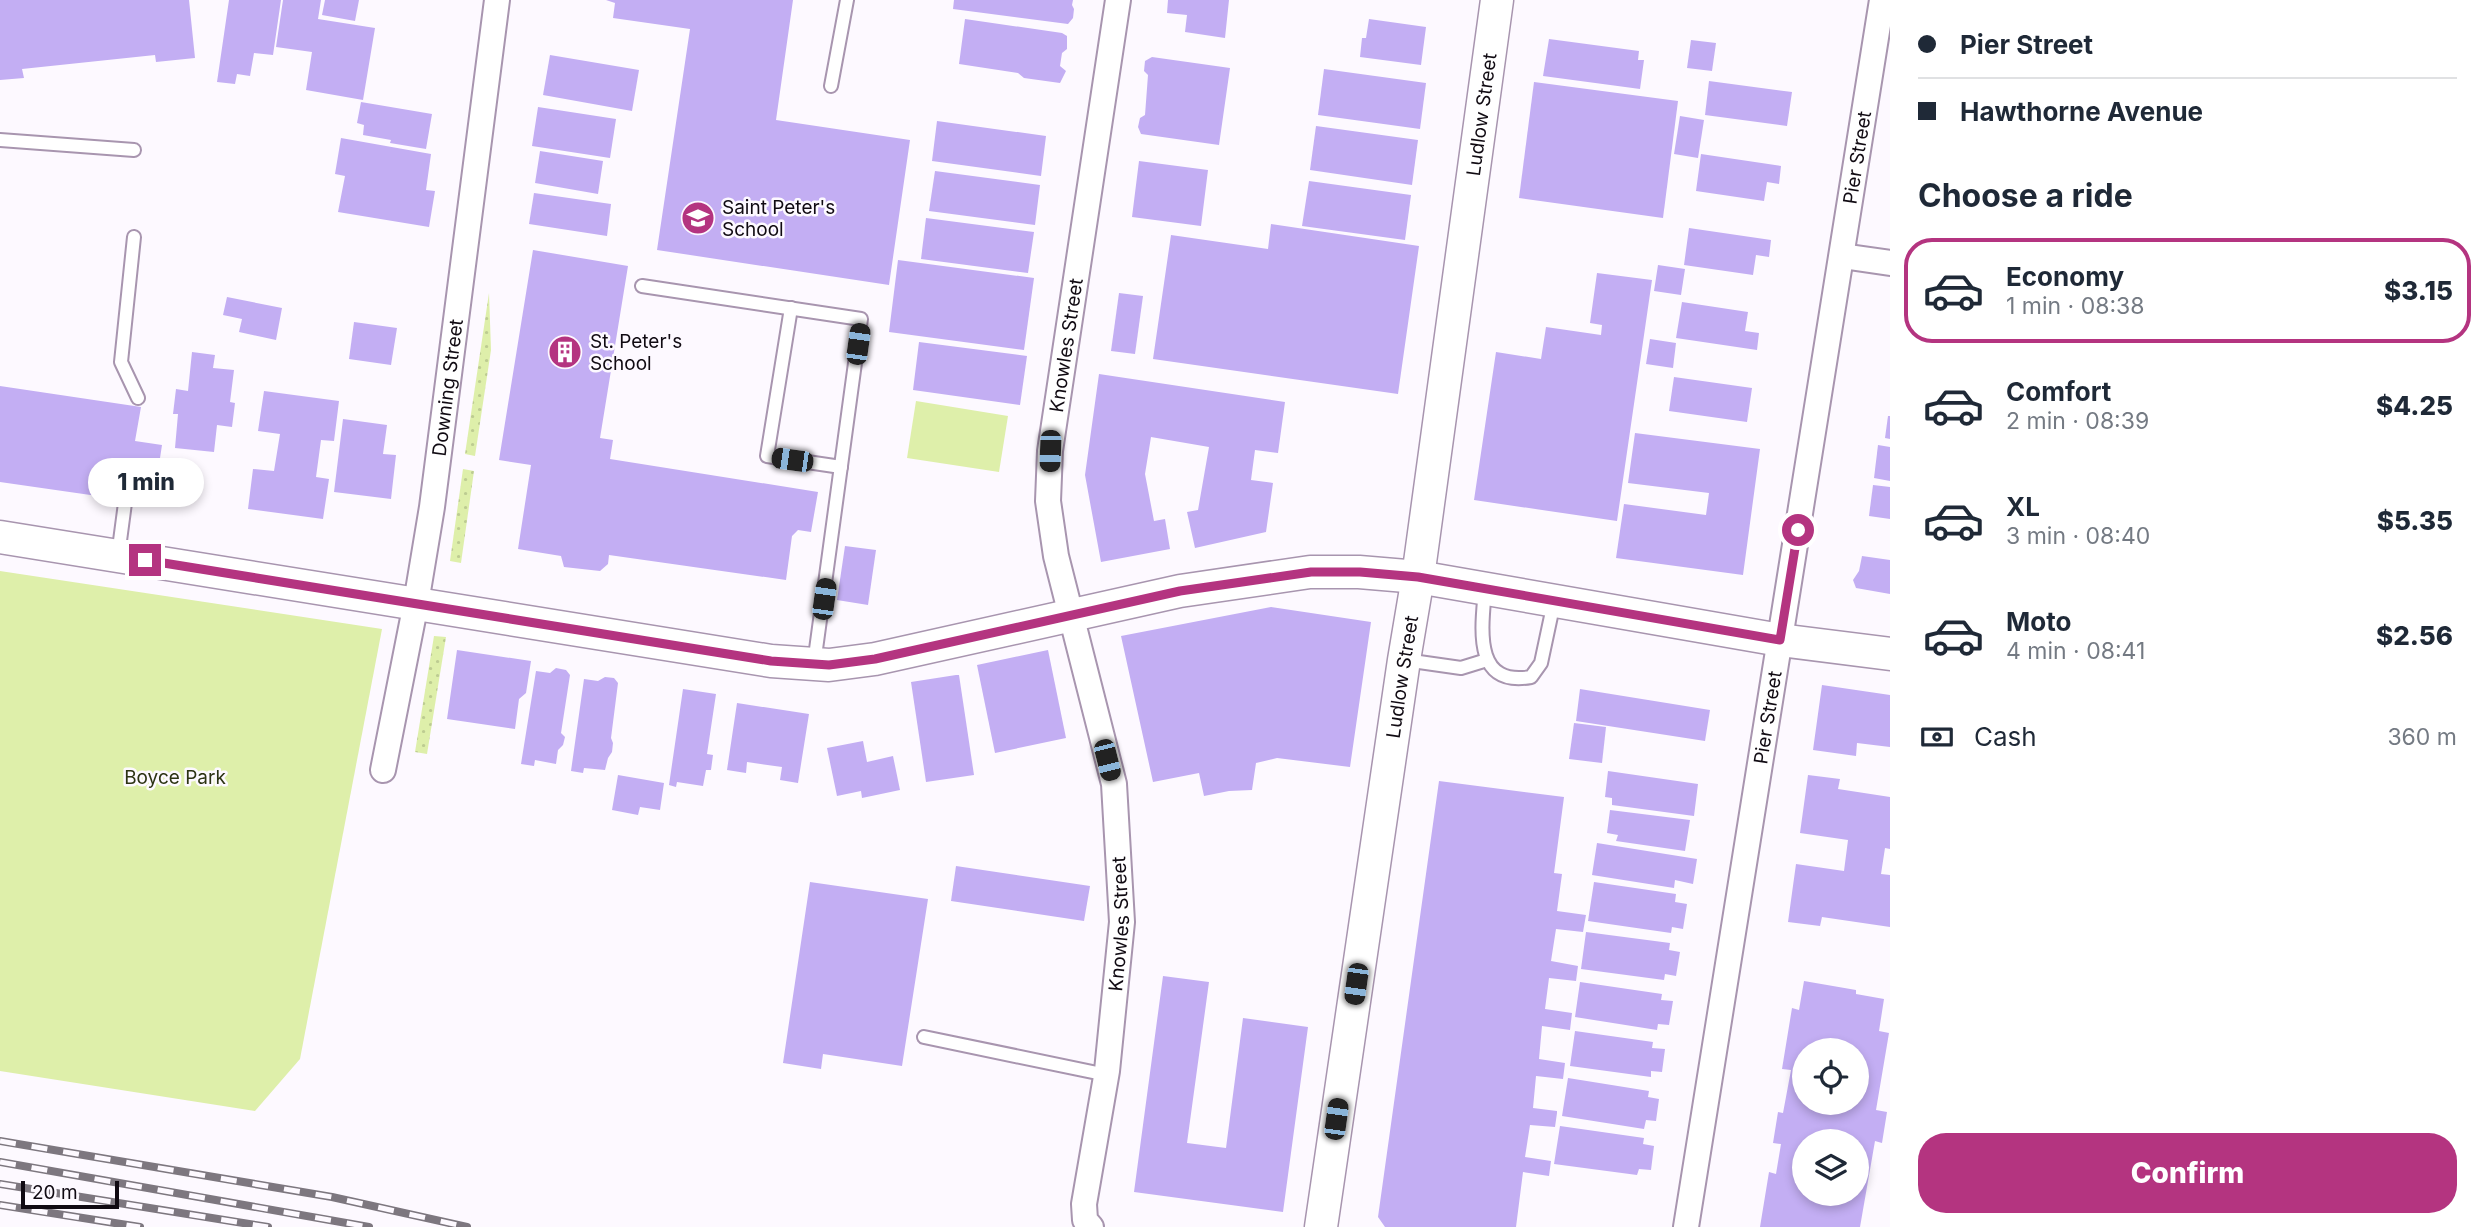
<!DOCTYPE html>
<html lang="en">
<head>
<meta charset="utf-8">
<style>
  body { margin:0; font-family:Inter,sans-serif; background:#f2f2f3; color:#1f2937; height:100vh; display:flex; flex-direction:column; font-size:26px; white-space:nowrap }
  * { box-sizing:border-box; margin:0 }
  p { font-size:23px; color:#747a83 }
  .icon { flex:none; width:38px; height:38px; fill:none; stroke:currentColor; stroke-width:2; stroke-linecap:round; stroke-linejoin:round }
  .map { position:relative; flex:1; overflow:hidden }
  .details { display:flex; flex-direction:column; background:#fff; width:595px }
  .details>* { flex:none }
  .guide { display:grid; align-content:center; height:154px; padding:0 28px; background:#fff }
  .buttons { position:absolute; left:1792px; top:1038px; display:grid; gap:14px }
  .buttons a { display:grid; place-items:center; width:77px; height:77px; border-radius:50%; background:#fff; box-shadow:0 4px 10px #0003; font-size:35px }
  .scale { position:absolute; left:21px; bottom:18px; width:98px; box-sizing:border-box; padding-left:7px; border:4px solid #100a12; border-top:0; font-size:19px; line-height:24px; white-space:nowrap; color:#100a12; -webkit-text-stroke:5px #fdf9ff; paint-order:stroke }
  .end { position:absolute; width:32px; height:32px; margin:-16px; border:9px solid #b43480; background:#fff; box-shadow:0 0 0 4px #fff }
  .from { border-radius:50% }
  .bubble { position:absolute; height:49px; border-radius:24px; background:#fff; box-shadow:0 4px 10px #0003; font-size:23px; font-weight:800; line-height:49px; text-align:center }
  .car { position:absolute; width:21px; height:42px; margin:-21px -10px; border-radius:9px; box-shadow:0 0 5px 2px #0007; background:linear-gradient(#222 24%,#8ab4d8 0 40%,#222 0 76%,#8ab4d8 0 86%,#222 0) }
  .guide b { display:flex; align-items:center; gap:24px; height:66px; font-size:26px }
  .guide b+b { border-top:2px solid #e0e1e3 }
  .guide i { width:18px; height:18px; background:#1f2937 }
  ul { padding:0; list-style:none }
  li { display:flex; align-items:center; gap:21px; height:105px; margin:0 14px 10px; padding:0 14px; border:4px solid transparent; border-radius:28px }
  li div { flex:1 }
  li b { display:block; font-size:26px }
  li em { font-style:normal; font-weight:800 }
  li.selected { border-color:#b43480 }
  li>.icon { width:63px; height:63px; stroke-width:1.5 }
  h2 { padding:0 28px; font-size:32px; line-height:84px }
  .pay { display:flex; align-items:center; gap:18px; height:77px; padding:0 28px; font-size:26px }
  .pay p { margin-inline-start:auto }
  .cta { display:flex; gap:14px; margin-top:auto; padding:14px 28px }
  .cta a { flex:1; height:80px; border-radius:28px; background:#b43480; color:#fff; font-size:28px; font-weight:800; line-height:80px; text-align:center }
  main { display:flex; flex:1; min-height:0 }
  .map>svg:first-child { display:block }
  .grass { fill:url(#grass-dots) }
  .park { fill:#deefaa }
  .building { fill:#c3aef3; fill-rule:evenodd }
  .lines { fill:none; stroke-linecap:round; stroke-linejoin:round }
  .service-casing { stroke:#a895af; stroke-width:16 }
  .minor-casing { stroke:#a895af; stroke-width:28 }
  .tertiary-casing { stroke:#a895af; stroke-width:35 }
  .service { stroke:#fff; stroke-width:12 }
  .minor { stroke:#fff; stroke-width:24 }
  .tertiary { stroke:#fff; stroke-width:32 }
  .rail-casing { stroke:#7d777f; stroke-width:8 }
  .rail { stroke:#fdf9ff; stroke-width:5; stroke-dasharray:16; stroke-linecap:butt }
  .route { stroke:#b43480; stroke-width:9 }
  .labels { text-anchor:middle; stroke-width:5; stroke-linejoin:round; paint-order:stroke }
  .street-label { font-size:19px; fill:#100a12; stroke:#fdf9ff }
  .poi-label { font-size:19px; fill:#100a12; stroke:#fdf9ff; text-anchor:start }
  .park-label { font-size:19px; fill:#2c3313; stroke:#fdf9ff }
</style>
</head>
<body>
<main>
<div class="map">
<svg width="1890" height="1227" viewBox="0 0 1890 1227">
  <defs>
    <pattern id="grass-dots" width="8" height="8" patternUnits="userSpaceOnUse" patternTransform="scale(1.75)"><rect width="8" height="8" fill="#deefaa"/><path d="M2 2h.1M6 6h.1" fill="none" stroke="#bdcc91" stroke-width="1.8" stroke-linecap="round"/></pattern>
  </defs>
  <rect width="100%" height="100%" fill="#fdf9ff"/>
  <g class="grass">
    <path d="M489 293 491 350 475 456 465 454Z"/>
    <path d="M463 469 474 471 461 563 450 561Z"/>
    <path d="M434 636 446 637 427 754 415 752Z"/>
  </g>
  <g class="park">
    <path d="M916 401 1008 416 999 472 907 458Z"/>
    <path d="M0 571 382 629 300 1059 255 1111 0 1071Z"/>
  </g>
  <g class="building">
    <path d="M0 0H189L195 58 156 62 155 55 22 69 24 78 0 80Z"/>
    <path d="M229 0H281L273 55 254 53 250 76 237 74 235 84 217 82Z"/>
    <path d="M283 0H321L318 19 375 28 363 100 306 90 312 52 276 47Z"/>
    <path d="M325 0H359L355 21 322 15Z"/>
    <path d="M606 0H793L776 120 910 140 889 285 657 250 690 29 613 18 615 3Z"/>
    <path d="M954 0H1073L1072 5 1074 9 1073 18 1068 24 953 9Z"/>
    <path d="M1168 0H1229L1225 38 1185 32 1187 15 1167 13Z"/>
    <path d="M965 19 1062 33 1067 36V49L1062 53 1060 66 1066 71 1060 83 1024 78 1018 73 959 64Z"/>
    <path d="M1369 19 1426 27 1421 65 1360 57 1362 38H1366Z"/>
    <path d="M1549 39 1639 51 1638 60H1644L1640 89 1543 76Z"/>
    <path d="M1691 40 1716 43 1712 71 1687 68Z"/>
    <path d="M550 55 639 70 632 111 543 95Z"/>
    <path d="M1152 57 1230 68 1219 145 1141 134 1138 127 1140 118 1145 115 1148 75 1144 71 1145 61Z"/>
    <path d="M1324 69 1426 83 1420 129 1318 115Z"/>
    <path d="M1709 81 1792 92 1787 126 1705 115Z"/>
    <path d="M1534 82 1678 101 1663 218 1519 198Z"/>
    <path d="M361 102 432 114 426 149 390 143 391 140 363 135 364 125 357 123Z"/>
    <path d="M538 107 616 119 610 158 532 146Z"/>
    <path d="M1680 116 1704 120 1698 158 1674 154Z"/>
    <path d="M937 121 1046 136 1041 176 932 161Z"/>
    <path d="M1316 126 1418 140 1412 185 1310 170Z"/>
    <path d="M341 138 431 154 426 190 435 191 429 227 338 212 345 176 335 174Z"/>
    <path d="M540 151 603 161 598 194 535 183Z"/>
    <path d="M1701 154 1781 166 1779 184 1767 182 1764 201 1696 191Z"/>
    <path d="M1139 161 1208 170 1201 226 1132 217Z"/>
    <path d="M935 171 1040 185 1035 225 929 211Z"/>
    <path d="M1309 181 1411 195 1405 240 1302 226Z"/>
    <path d="M534 193 611 204 607 236 529 224Z"/>
    <path d="M926 218 1034 232 1028 273 921 259Z"/>
    <path d="M1271 224 1419 246 1398 394 1153 359 1171 235 1268 249Z"/>
    <path d="M1689 228 1771 240 1769 257 1756 255 1753 275 1684 265Z"/>
    <path d="M533 250 628 266 600 438 613 440 610 459 818 492 811 532 798 530 792 536 786 580 609 555 608 564 600 571 564 567 561 556 518 549 531 465 499 460Z"/>
    <path d="M898 260 1034 278 1024 350 889 332Z"/>
    <path d="M1658 265 1685 269 1681 295 1654 291Z"/>
    <path d="M1597 273 1652 280 1617 521 1474 500 1496 352 1541 359 1546 327 1601 335 1602 325 1590 323Z"/>
    <path d="M1119 293 1143 296 1135 354 1111 351Z"/>
    <path d="M227 297 282 308 276 340 239 332 242 319 223 315Z"/>
    <path d="M1682 302 1748 312 1745 331 1759 333 1757 350 1676 338Z"/>
    <path d="M354 322 397 328 391 365 349 359Z"/>
    <path d="M1650 339 1676 343 1673 368 1646 364Z"/>
    <path d="M919 342 1027 356 1020 405 913 390Z"/>
    <path d="M192 352 215 355 213 368 234 370 230 402 235 403 232 427 217 425 214 452 175 448 178 414H173L176 389 188 391Z"/>
    <path d="M1099 374 1285 402 1278 453 1255 450 1251 480 1273 483 1266 532 1195 548 1187 512 1198 510 1209 447 1151 437 1145 474 1154 521 1165 519 1170 549 1101 562 1085 475Z"/>
    <path d="M1674 377 1752 388 1747 422 1669 411Z"/>
    <path d="M0 386 141 407 135 441 162 445 153 504 0 482Z"/>
    <path d="M264 391 339 401 334 441 321 440 316 477 329 479 323 519 248 509 253 469 274 471 280 434 258 431Z"/>
    <path d="M1888 416H1890V439L1885 438Z"/>
    <path d="M343 419 387 425 383 454 396 455 391 499 334 492Z"/>
    <path d="M1635 433 1760 449 1743 575 1616 558 1624 504 1706 515 1709 493 1628 483Z"/>
    <path d="M1878 445 1890 447V481L1874 478Z"/>
    <path d="M1873 485 1890 487V519L1869 516Z"/>
    <path d="M845 546 876 550 868 605 837 600Z"/>
    <path d="M1862 556 1890 560V594L1856 588 1853 580 1859 571Z"/>
    <path d="M1271 607 1371 622 1350 767 1277 758 1256 763 1252 790 1229 791 1204 796 1199 773 1153 782 1121 636Z"/>
    <path d="M457 650 531 661 526 693 519 699 515 729 447 719Z"/>
    <path d="M1048 650 1066 738 995 753 977 665Z"/>
    <path d="M556 668 566 670 570 675 561 733 565 737 563 745 558 750 556 764 535 760 534 766 521 764 536 671 550 673Z"/>
    <path d="M956 675H959L974 775 926 782 911 682Z"/>
    <path d="M605 677 614 678 618 683 611 738 613 743 612 752 608 758 605 770 584 768 583 773 571 771 584 679 598 681Z"/>
    <path d="M1822 685 1890 695V747L1857 743 1856 756 1813 750Z"/>
    <path d="M683 689 716 694 707 754 713 755 711 770H706L703 786 677 782 676 787 669 785Z"/>
    <path d="M1580 689 1710 710 1705 741 1576 721Z"/>
    <path d="M737 703 809 714 798 783 780 780 782 767 747 762 746 773 727 770Z"/>
    <path d="M1574 723 1606 727 1602 763 1569 759Z"/>
    <path d="M863 741 867 762 893 756 900 790 862 798 861 791 837 796 827 748Z"/>
    <path d="M1608 771 1698 784 1694 816 1612 805V798L1605 797Z"/>
    <path d="M618 775 664 783 660 810 640 807 638 815 612 810Z"/>
    <path d="M1808 775 1840 779 1838 789 1890 797V849L1885 848 1881 874 1890 875V927L1822 917 1820 926 1788 922 1796 864 1844 871 1848 840 1800 833Z"/>
    <path d="M1439 781 1564 797 1554 873 1562 874 1557 911 1586 915 1583 932 1556 929 1551 961 1578 966 1576 981 1549 978 1545 1009 1572 1013 1570 1030 1542 1026 1539 1059 1565 1063 1563 1079 1536 1076 1533 1108 1557 1111V1113L1555 1127 1530 1125 1525 1157 1551 1161 1549 1176 1523 1172 1516 1227H1385L1378 1217Z"/>
    <path d="M1610 810 1690 820 1685 851 1616 841 1618 835 1607 833Z"/>
    <path d="M1597 843 1697 859 1693 884 1675 880 1674 888 1592 875Z"/>
    <path d="M956 866 1090 886 1084 921 951 901Z"/>
    <path d="M810 882 928 899 902 1066 823 1054 821 1069 783 1063Z"/>
    <path d="M1594 882 1676 894 1675 902 1687 904 1683 929 1672 927 1671 933 1588 921Z"/>
    <path d="M1586 932 1670 943 1669 950 1680 952 1676 976 1665 974 1664 980 1581 969Z"/>
    <path d="M1163 976 1209 982 1187 1143 1226 1148 1243 1018 1308 1027 1283 1212 1134 1192Z"/>
    <path d="M1804 981 1856 990V994L1884 999 1879 1031 1889 1033 1876 1110 1887 1112 1882 1143 1875 1141 1860 1227H1760L1769 1172 1776 1174 1781 1144 1773 1143 1778 1112 1783 1113 1791 1070 1782 1069 1792 1008 1799 1010ZM1804 1050H1857V1102H1804ZM1804 1141H1857V1194H1804Z"/>
    <path d="M1580 982 1662 994 1661 1000 1673 1001 1669 1025 1658 1024 1657 1030 1575 1017Z"/>
    <path d="M1575 1031 1653 1042 1652 1048 1665 1049 1662 1072 1651 1071V1077L1570 1066Z"/>
    <path d="M1568 1078 1649 1091 1648 1097 1659 1099 1656 1121 1646 1120 1644 1129 1562 1116Z"/>
    <path d="M1560 1126 1644 1138 1643 1144 1654 1146 1651 1170 1639 1169 1637 1175 1554 1164Z"/>
  </g>
  <g class="lines">
    <defs>
      <g id="service">
        <path d="M831 86 847 0"/>
        <path d="M0 140 134 150"/>
        <path d="M134 237 121 362 138 398"/>
        <path d="M642 286 861 319 814 664"/>
        <path d="M791 308 767 456 841 467"/>
        <path d="M118 556 125 503"/>
        <path d="M1485 589C1482 627 1472 687 1531 677L1541 663 1554 602"/>
        <path d="M1405 660 1461 668 1487 660"/>
        <path d="M924 1037 1107 1075"/>
      </g>
      <g id="minor">
        <path d="M1842 256 1890 263"/>
        <path id="s1" d="M383 770 416 603 432 507 497 0"/>
        <path id="s2" d="M1091 1227 1085 1220 1084 1204 1107 1071 1122 922 1114 784 1056 556 1048 501 1050 451 1118 0"/>
        <path id="s3" d="M1686 1227 1882 0"/>
      </g>
      <g id="tertiary">
        <path d="M0 537 771 661 829 665 875 659 1180 591 1310 572H1359L1418 577 1780 640 1890 654"/>
        <path id="s4" d="M1321 1227 1404 660 1418 577 1497 0"/>
      </g>
    </defs>
    <use href="#service" class="service-casing"/>
    <use href="#minor" class="minor-casing"/>
    <use href="#tertiary" class="tertiary-casing"/>
    <use href="#service" class="service"/>
    <use href="#minor" class="minor"/>
    <use href="#tertiary" class="tertiary"/>
    <defs>
      <g id="rail">
        <path d="M0 1141 332 1197 467 1227"/>
        <path d="M0 1162 369 1227"/>
        <path d="M0 1184 268 1227"/>
        <path d="M0 1205 140 1227"/>
      </g>
    </defs>
    <use href="#rail" class="rail-casing"/>
    <use href="#rail" class="rail"/>
  </g>
  <g class="lines">
    <path class="route" d="M145 560 771 661 829 665 875 659 1180 591 1311 572H1360L1418 577 1780 640 1798 530"/>
  </g>
  <defs>
    <symbol id="school-disc" viewBox="-11 -11 22 22"><circle r="9.5" fill="#b43480" stroke="#fdf9ff"/><path d="M0-5L7-2L0 1L-7-2ZM-4 1L0 2.5L4 1V4Q0 6-4 4Z" fill="#fff"/></symbol>
    <symbol id="building-disc" viewBox="-11 -11 22 22"><circle r="9.5" fill="#b43480" stroke="#fdf9ff"/><path d="M-4-6H4V6H1V3H-1V6H-4ZM-2.5-4.3h1.7v1.8h-1.7ZM.8-4.3h1.7v1.8H.8ZM-2.5-1h1.7V.8h-1.7ZM.8-1h1.7V.8H.8Z" fill="#fff"/></symbol>
  </defs>
  <g fill-rule="evenodd">
    <use href="#school-disc" x="679" y="199" width="38" height="38"/>
    <use href="#building-disc" x="546" y="333" width="38" height="38"/>
  </g>
  <g class="labels">
    <g class="street-label">
      <text dy="7" stroke="none"><textPath href="#s4" startOffset="1124">Ludlow Street</textPath></text>
      <text dy="7" stroke="none"><textPath href="#s3" startOffset="1083">Pier Street</textPath></text>
      <text dy="7" stroke="none"><textPath href="#s2" startOffset="896">Knowles Street</textPath></text>
      <text dy="7" stroke="none"><textPath href="#s1" startOffset="388">Downing Street</textPath></text>
      <text dy="7" stroke="none"><textPath href="#s4" startOffset="556">Ludlow Street</textPath></text>
      <text dy="7" stroke="none"><textPath href="#s3" startOffset="516">Pier Street</textPath></text>
      <text dy="7" stroke="none"><textPath href="#s2" startOffset="308">Knowles Street</textPath></text>
    </g>
    <g class="poi-label">
      <text x="722" y="214">Saint Peter's<tspan x="722" dy="22">School</tspan></text>
      <text x="590" y="348">St. Peter's<tspan x="590" dy="22">School</tspan></text>
    </g>
    <g class="park-label">
      <text x="175" y="784">Boyce Park</text>
    </g>
  </g>
</svg>
<div class="buttons">
<a><svg class="icon" aria-label="locate" viewBox="0 0 24 24"><circle cx="12" cy="12" r="6"/><path d="M12 2v4M12 18v4M2 12h4M18 12h4"/></svg></a>
<a><svg class="icon" aria-label="layers" viewBox="0 0 24 24"><path d="M12 4l9 5-9 5-9-5zM3 14l9 5 9-5"/></svg></a>
</div>
<div class="scale">20 m</div>
<i class="end from" style="left:1798px;top:530px"></i>
<i class="end" style="left:145px;top:560px"></i>
<div class="bubble" style="left:88px;top:458px;width:116px">1 min</div>
<i class="car" style="left:858px;top:344px;rotate:8deg"></i>
<i class="car" style="left:1050px;top:451px;rotate:182deg"></i>
<i class="car" style="left:792px;top:460px;rotate:278deg"></i>
<i class="car" style="left:824px;top:599px;rotate:8deg"></i>
<i class="car" style="left:1107px;top:760px;rotate:166deg"></i>
<i class="car" style="left:1356px;top:984px;rotate:188deg"></i>
<i class="car" style="left:1336px;top:1119px;rotate:8deg"></i>
</div>
<section class="details">
<div class="guide">
<b><i class="from"></i>Pier Street</b>
<b><i></i>Hawthorne Avenue</b>
</div>
<h2>Choose a ride</h2>
<ul>
<li class="selected"><svg class="icon" aria-label="car" viewBox="0 0 24 24"><path d="M5 17H2v-5l4-1 3-4h7l3 4 3 1v5h-3M9 17h6M6 11h13"/><circle cx="7" cy="17" r="2"/><circle cx="17" cy="17" r="2"/></svg><div><b>Economy</b><p>1 min · 08:38</p></div><em>$3.15</em></li>
<li><svg class="icon" aria-label="car" viewBox="0 0 24 24"><path d="M5 17H2v-5l4-1 3-4h7l3 4 3 1v5h-3M9 17h6M6 11h13"/><circle cx="7" cy="17" r="2"/><circle cx="17" cy="17" r="2"/></svg><div><b>Comfort</b><p>2 min · 08:39</p></div><em>$4.25</em></li>
<li><svg class="icon" aria-label="car" viewBox="0 0 24 24"><path d="M5 17H2v-5l4-1 3-4h7l3 4 3 1v5h-3M9 17h6M6 11h13"/><circle cx="7" cy="17" r="2"/><circle cx="17" cy="17" r="2"/></svg><div><b>XL</b><p>3 min · 08:40</p></div><em>$5.35</em></li>
<li><svg class="icon" aria-label="car" viewBox="0 0 24 24"><path d="M5 17H2v-5l4-1 3-4h7l3 4 3 1v5h-3M9 17h6M6 11h13"/><circle cx="7" cy="17" r="2"/><circle cx="17" cy="17" r="2"/></svg><div><b>Moto</b><p>4 min · 08:41</p></div><em>$2.56</em></li>
</ul>
<div class="pay"><svg class="icon" aria-label="cash" viewBox="0 0 24 24"><path d="M3 7h18v10H3z"/><circle cx="12" cy="12" r="2"/></svg>Cash<p>360 m</p></div>
<div class="cta"><a>Confirm</a></div>
</section>
</main>
</body>
</html>
